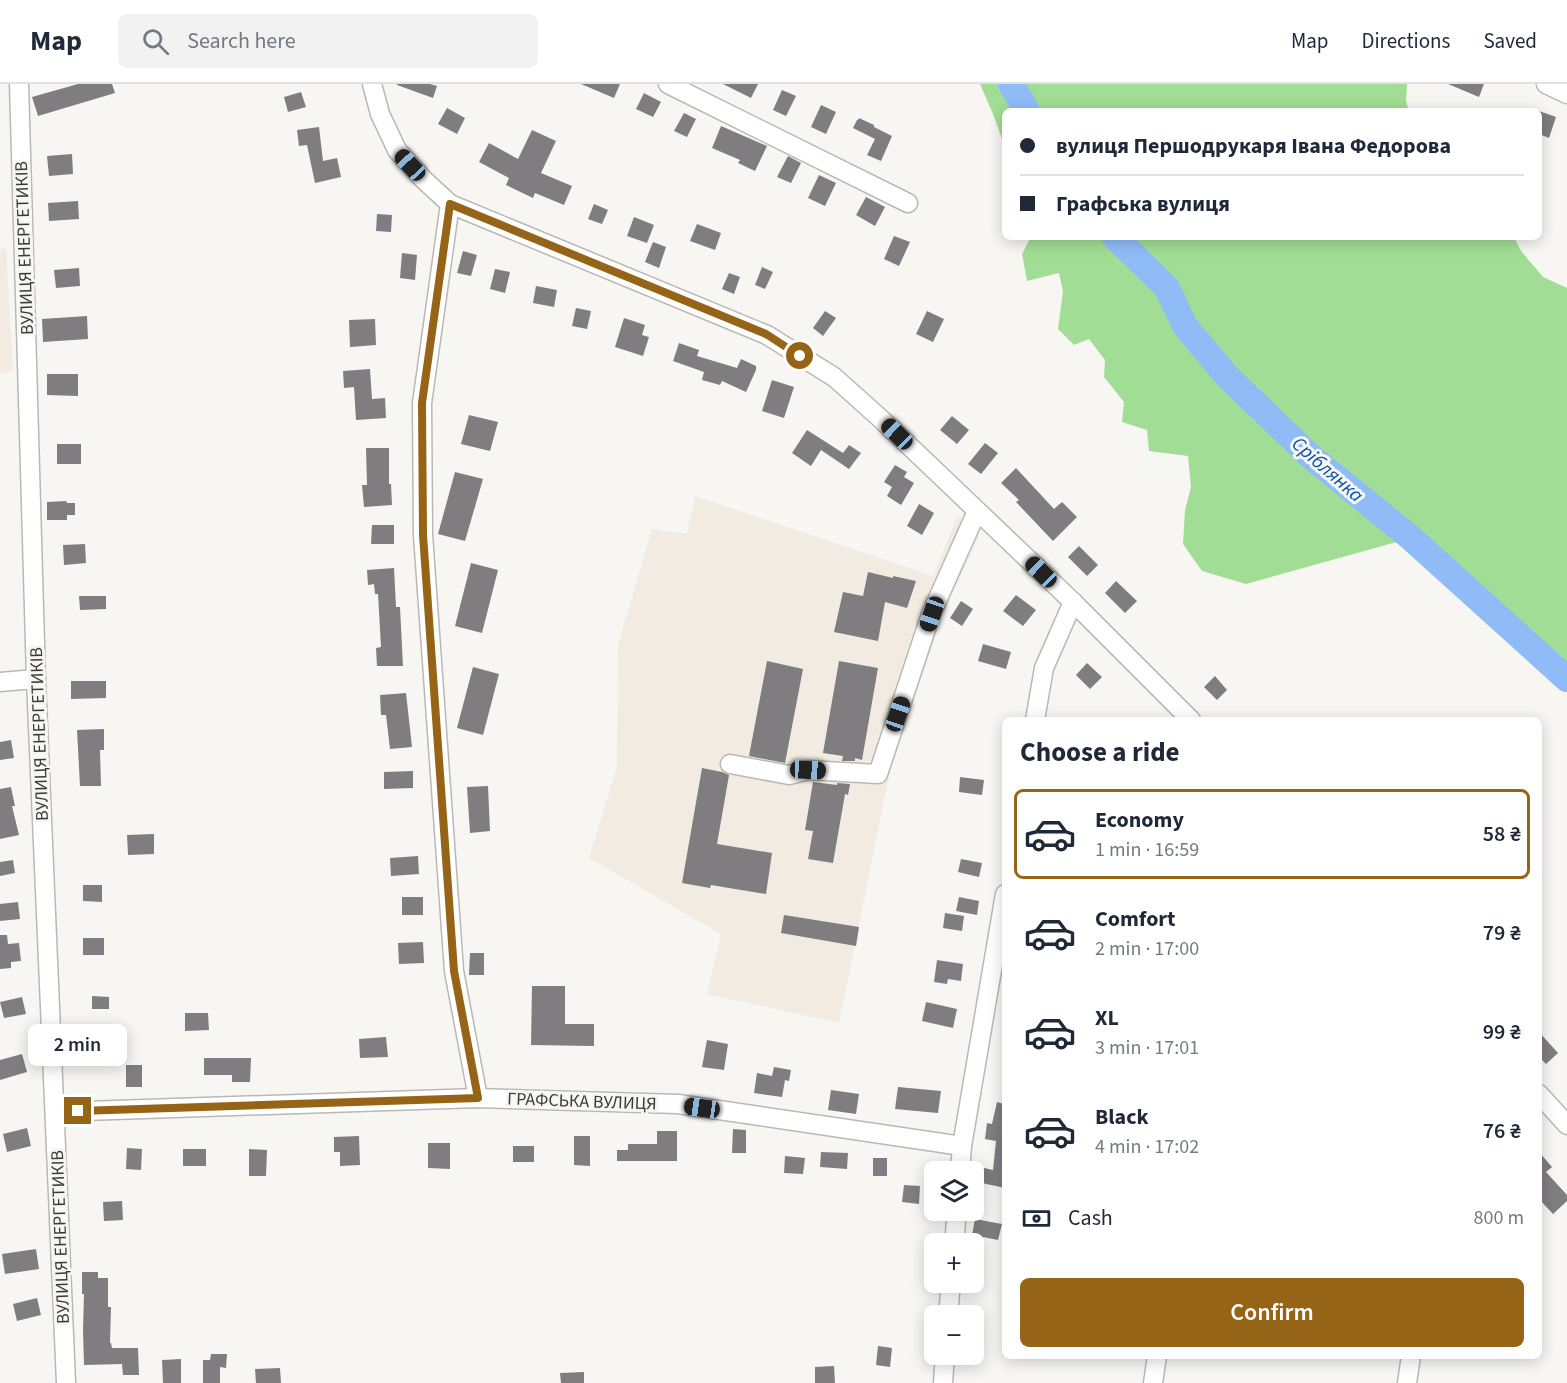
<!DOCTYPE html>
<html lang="en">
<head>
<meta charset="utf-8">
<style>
  body { margin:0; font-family:"Source Sans 3",sans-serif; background:#f2f2f3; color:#1f2937; height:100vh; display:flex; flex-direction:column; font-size:22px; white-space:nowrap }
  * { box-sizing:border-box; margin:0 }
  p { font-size:20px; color:#747a83 }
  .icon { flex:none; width:33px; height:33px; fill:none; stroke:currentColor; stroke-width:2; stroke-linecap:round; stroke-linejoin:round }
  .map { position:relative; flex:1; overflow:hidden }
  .panel { position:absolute; left:1002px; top:633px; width:540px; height:642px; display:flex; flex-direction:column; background:#fff; border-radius:9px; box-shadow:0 3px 15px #0003 }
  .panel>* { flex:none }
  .guide { position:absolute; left:1002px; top:24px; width:540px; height:132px; border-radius:9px; box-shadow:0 3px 15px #0003; display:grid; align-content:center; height:132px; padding:0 18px; background:#fff }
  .buttons { position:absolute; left:924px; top:1077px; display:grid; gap:12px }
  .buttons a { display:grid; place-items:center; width:60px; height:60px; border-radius:9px; background:#fff; box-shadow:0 3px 15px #0003; font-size:30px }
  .end { position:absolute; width:27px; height:27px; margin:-14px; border:8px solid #966417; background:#fff; box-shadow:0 0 0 3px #fff }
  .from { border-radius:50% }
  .bubble { position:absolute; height:42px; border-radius:9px; background:#fff; box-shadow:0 3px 15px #0003; font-size:20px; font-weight:600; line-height:42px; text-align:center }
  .car { position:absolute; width:18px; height:36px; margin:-18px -9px; border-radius:8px; box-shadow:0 0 4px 2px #0007; background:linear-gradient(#222 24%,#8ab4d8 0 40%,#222 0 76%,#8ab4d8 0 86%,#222 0) }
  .guide b { display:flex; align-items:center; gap:21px; height:57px; font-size:22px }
  .guide b+b { border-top:2px solid #e0e1e3 }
  .guide i { width:15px; height:15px; background:#1f2937 }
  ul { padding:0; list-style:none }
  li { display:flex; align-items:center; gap:18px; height:90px; margin:0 12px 9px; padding:0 6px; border:3px solid transparent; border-radius:9px }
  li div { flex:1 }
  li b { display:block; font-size:22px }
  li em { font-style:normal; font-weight:600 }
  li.on { border-color:#966417 }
  li>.icon { width:54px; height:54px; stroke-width:1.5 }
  h2 { padding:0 18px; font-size:27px; line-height:72px }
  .pay { display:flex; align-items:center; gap:15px; height:66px; padding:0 18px; font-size:22px }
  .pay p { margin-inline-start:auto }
  .cta { display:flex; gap:12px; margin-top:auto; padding:12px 18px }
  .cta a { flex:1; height:69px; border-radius:9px; background:#966417; color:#fff; font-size:24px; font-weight:600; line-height:69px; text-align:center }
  header { display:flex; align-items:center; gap:36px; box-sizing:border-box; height:84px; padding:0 30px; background:#fff; border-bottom:2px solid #e0e1e3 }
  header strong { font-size:28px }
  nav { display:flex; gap:33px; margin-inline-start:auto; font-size:21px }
  .search { width:420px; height:54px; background:#f2f2f3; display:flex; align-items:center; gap:15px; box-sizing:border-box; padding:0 21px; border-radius:9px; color:#747a83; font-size:22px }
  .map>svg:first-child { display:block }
  .built { fill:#f1ebe1 }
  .green { fill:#a2dd95 }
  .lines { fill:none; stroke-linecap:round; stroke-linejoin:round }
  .river { stroke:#8fbcf7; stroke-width:26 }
  .building { fill:#807d80 }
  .minor-casing { stroke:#bab8b5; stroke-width:21 }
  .minor { stroke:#fff; stroke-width:18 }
  .route { stroke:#966417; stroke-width:8 }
  .labels { text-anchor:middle; stroke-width:6; stroke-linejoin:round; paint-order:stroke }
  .street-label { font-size:18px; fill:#3b3a39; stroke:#f8f6f3 }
  .water-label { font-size:20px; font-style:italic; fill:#0355aa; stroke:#f8f6f3 }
</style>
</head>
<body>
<header>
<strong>Map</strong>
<div class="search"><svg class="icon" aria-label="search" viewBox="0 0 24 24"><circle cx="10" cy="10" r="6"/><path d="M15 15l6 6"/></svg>Search here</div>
<nav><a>Map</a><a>Directions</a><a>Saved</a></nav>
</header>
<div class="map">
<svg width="1567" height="1299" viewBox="0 0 1567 1299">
  <rect width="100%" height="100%" fill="#f8f6f3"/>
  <g class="built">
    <path d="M6 164 13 287 0 290V166Z"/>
    <path d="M695 412 933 492 958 431 979 452 942 533 890 688 839 939 707 910 721 850 589 774 617 682 618 561 652 445 687 450Z"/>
  </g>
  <g class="green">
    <path d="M980 0H1407L1406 17 1409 27H1005V63L993 30Z"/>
    <path d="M1031 153H1514L1521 167 1543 193 1567 204V595L1411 454 1246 500 1202 487 1183 460 1185 426 1191 403 1188 372 1149 367 1147 346 1122 338 1124 318 1104 293 1105 276 1089 255 1074 261 1058 245 1063 207 1059 189 1027 197 1022 170Z"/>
  </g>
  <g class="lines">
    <g class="river">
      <path d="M1011 0 1027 27"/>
      <path d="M1115 153 1167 204 1185 242 1227 292 1310 372 1411 454 1567 595"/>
    </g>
  </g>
  <g class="building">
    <path d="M78 0H112L115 9 38 32 32 13Z"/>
    <path d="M397 0H430L437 2 433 14 397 1Z"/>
    <path d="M581 0H620L614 14Z"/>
    <path d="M723 0H758L751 14Z"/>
    <path d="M1448 0H1484L1479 13Z"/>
    <path d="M782 6 796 12 786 32 773 26Z"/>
    <path d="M301 8 306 23 288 28 284 13Z"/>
    <path d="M644 9 661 18 653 33 636 25Z"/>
    <path d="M821 21 836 28 826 50 811 43Z"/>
    <path d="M447 24 465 34 457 50 438 40Z"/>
    <path d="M1539 27 1556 33 1549 54 1539 50Z"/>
    <path d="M684 29 696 35 687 53 674 47Z"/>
    <path d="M859 34 874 41V43L892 52 881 77 867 71 875 55 853 44 857 36H858Z"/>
    <path d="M721 42 767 62 755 87 738 79 740 76 712 64Z"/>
    <path d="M319 43 323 77 337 74 341 93 315 99 307 61 299 62 297 46Z"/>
    <path d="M532 46 556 57 541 89 572 102 564 121 535 109 533 114 506 101 509 94 479 78 489 59 518 75Z"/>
    <path d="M72 70 73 90 49 92 47 72Z"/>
    <path d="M788 72 801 79 791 99 777 93Z"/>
    <path d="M819 91 836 99 825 122 808 114Z"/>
    <path d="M866 113 885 123 875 142 856 131Z"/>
    <path d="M78 117 79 135 49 137 48 119Z"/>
    <path d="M594 120 608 126 602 140 588 135Z"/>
    <path d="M377 130 392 131 391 148 376 147Z"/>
    <path d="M634 133 654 141 647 159 627 152Z"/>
    <path d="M697 140 721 149 715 166 690 157Z"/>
    <path d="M894 152 910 158 899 182 884 175Z"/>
    <path d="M653 158 666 163 659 184 645 178Z"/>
    <path d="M463 167 477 171 471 192 457 189Z"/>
    <path d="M402 169 417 171 415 196 400 194Z"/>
    <path d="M762 183 773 188 765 205 755 201Z"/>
    <path d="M79 184 80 202 56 204 54 186Z"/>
    <path d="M495 185 510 188 505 209 490 205Z"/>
    <path d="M729 189 740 193 734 210 722 205Z"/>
    <path d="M536 202 557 206 554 223 533 219Z"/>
    <path d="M576 224 591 227 587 245 572 242Z"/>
    <path d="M825 227 836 234 823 252 813 244Z"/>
    <path d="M927 227 944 235 933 258 916 250Z"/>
    <path d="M87 232 88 255 43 258 42 235Z"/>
    <path d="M624 234 645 241 642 251 649 253 643 272 615 263Z"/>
    <path d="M375 235 376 261 350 263 349 236Z"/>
    <path d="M679 259 699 266 697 272 737 284 741 275 756 282V286L746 308 722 297 720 301 702 296 704 288 673 277Z"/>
    <path d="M370 285 372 315 385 314 386 334 356 336 354 303 344 304 343 287Z"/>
    <path d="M47 290H78V312L47 311Z"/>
    <path d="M772 296 794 303 784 334 762 327Z"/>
    <path d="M469 331 498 338 490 367 461 360Z"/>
    <path d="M952 332 969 346 957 360 940 346Z"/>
    <path d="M807 346 843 369 849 361 861 369 849 385 821 366 811 382 792 369Z"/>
    <path d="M985 359 998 369 981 390 968 380Z"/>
    <rect x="57" y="360" width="24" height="20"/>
    <path d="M366 364H389V400H391L392 421 364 423 362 401H367Z"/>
    <path d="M895 381 907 388 904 393 914 399 901 421 887 412 892 403 884 398Z"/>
    <path d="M1016 384 1054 425 1062 418 1077 433 1053 457 1016 418 1019 416 1001 399Z"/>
    <path d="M455 388 483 395 465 457 438 450Z"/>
    <path d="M66 417 67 419H75V431H67V436H47V418Z"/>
    <path d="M919 420 934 429 922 451 907 442Z"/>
    <path d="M372 441H394V460H371Z"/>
    <path d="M85 460 86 479 64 481 63 461Z"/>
    <path d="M1079 462 1098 481 1087 492 1068 473Z"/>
    <path d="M471 479 498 486 482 549 455 542Z"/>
    <path d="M394 484 396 523H400L403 582H377L376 564 381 563 378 510H375L374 500 368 501 367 486Z"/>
    <path d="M868 488 893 494V492L916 497 907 524 885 518 878 557 834 548 843 508 863 512Z"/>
    <path d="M1116 497 1137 517 1125 529 1105 509Z"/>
    <path d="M1016 511 1036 526 1023 542 1003 527Z"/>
    <path d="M79 512H106V525L80 526Z"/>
    <path d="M961 517 973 525 962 542 950 534Z"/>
    <path d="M983 560 1011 568 1006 585 978 577Z"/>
    <path d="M767 577 803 585 785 679 749 672Z"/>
    <path d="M839 577 878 584 862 676 855 674V677H842L843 672 823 669Z"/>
    <path d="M1087 579 1102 593 1090 605 1076 591Z"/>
    <path d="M473 583 499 590 483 651 457 644Z"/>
    <path d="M1215 592 1227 606 1217 616 1204 603Z"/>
    <path d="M71 597H106V614L71 615Z"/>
    <path d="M406 609 412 663 390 665 386 631H381L380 611Z"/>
    <path d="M104 645V666H100L101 702H80L77 646Z"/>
    <path d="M11 656 14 674 0 676V658Z"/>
    <path d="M702 684 722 688 729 691 717 760 772 769 766 810 711 801 710 804 682 799Z"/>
    <path d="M413 687V704L384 705V688Z"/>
    <path d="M960 693 984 696 982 711 959 708Z"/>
    <path d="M813 698 837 701V699L850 700 848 711 845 710 833 779 808 775 813 747 805 746Z"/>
    <path d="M488 702 490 747 470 749 467 703Z"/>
    <path d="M11 703 15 722H12L19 751 0 755V705Z"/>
    <path d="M154 750V770L128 771 127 751Z"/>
    <path d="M418 772 419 790 391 792 390 774Z"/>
    <path d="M961 775 982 779 979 793 958 788Z"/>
    <path d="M13 776 15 789 0 792V778Z"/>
    <path d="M83 801H102V818L83 817Z"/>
    <rect x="402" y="813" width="21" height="18"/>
    <path d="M959 813 979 817 977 831 956 827Z"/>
    <path d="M18 818 20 835 0 837V820Z"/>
    <path d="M945 829 964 832 962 847 943 844Z"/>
    <path d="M784 831 859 843 856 862 781 849Z"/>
    <path d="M0 851H7L8 860 19 859 21 877 11 878V884L0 885Z"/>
    <rect x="83" y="854" width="21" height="17"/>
    <path d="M423 858 424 879 399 880 398 859Z"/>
    <path d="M470 869H484V891H469Z"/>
    <path d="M937 876 963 880 961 897 948 895 947 900 934 898Z"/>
    <path d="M532 902H565V940H594V962L531 961Z"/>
    <path d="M92 912 109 913V925H92Z"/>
    <path d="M22 913 26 930 4 934 0 918Z"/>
    <path d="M926 918 957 925 953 944 922 937Z"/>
    <path d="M185 929H208L209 946 185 947Z"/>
    <path d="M1539 948 1558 969 1546 980 1539 973Z"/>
    <path d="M386 953 388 973 360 974 359 955Z"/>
    <path d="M707 956 728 960 724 986 702 983Z"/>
    <path d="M22 970 27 988 0 996V976Z"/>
    <path d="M204 974H251L250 998H232V991H204Z"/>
    <rect x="126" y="981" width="16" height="22"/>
    <path d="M774 983 791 986 789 997 785 996 782 1013 754 1009 757 989 772 992Z"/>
    <path d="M898 1003 941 1007 938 1029 895 1025Z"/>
    <path d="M831 1006 859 1010 856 1030 828 1026Z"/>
    <path d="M997 1018 1004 1020 1002 1044H1005V1104L977 1098 980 1083 993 1086 996 1057 985 1055 987 1039 992 1040Z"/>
    <path d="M27 1044 31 1062 7 1068 3 1050Z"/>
    <path d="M733 1045 746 1046V1069H732Z"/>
    <path d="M657 1047H677V1077H617V1066H628V1060H657Z"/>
    <path d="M359 1052 360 1081 340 1082V1068H334V1053Z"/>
    <path d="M574 1052H590V1082L574 1081Z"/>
    <path d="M428 1059H450V1085L428 1084Z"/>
    <rect x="513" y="1062" width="21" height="16"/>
    <path d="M127 1064 142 1065 141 1086 126 1085Z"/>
    <rect x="183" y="1065" width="23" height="17"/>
    <path d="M249 1065 267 1066 266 1092H249Z"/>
    <path d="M821 1068 848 1069 847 1085 820 1083Z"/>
    <path d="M1539 1068 1552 1083 1546 1088 1567 1111V1117L1553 1130 1539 1115Z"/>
    <path d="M785 1072 805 1074 803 1090 784 1089Z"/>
    <rect x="873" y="1074" width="14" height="18"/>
    <path d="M904 1101 920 1102 919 1120 902 1118Z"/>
    <path d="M122 1117 123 1136 104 1137 103 1118Z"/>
    <path d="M975 1135 1002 1140 998 1156 972 1151Z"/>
    <path d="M36 1165 39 1185 5 1190 2 1170Z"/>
    <path d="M82 1188H98V1194H108V1223H111L110 1259H111L112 1264H138L139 1291H123L122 1280 84 1281 83 1246 84 1210H82Z"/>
    <path d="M37 1214 41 1231 17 1237 13 1220Z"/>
    <path d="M878 1262 892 1264 890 1283 876 1281Z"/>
    <path d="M211 1270H227L226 1284 220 1283V1299H203V1276H210Z"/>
    <path d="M181 1275V1299H163L162 1276Z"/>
    <path d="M834 1282 835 1299H815V1283Z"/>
    <path d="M280 1284 281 1299H256L255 1285Z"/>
    <path d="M584 1288V1299H561L560 1289Z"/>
  </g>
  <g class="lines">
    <defs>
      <g id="minor">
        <path d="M19 0 36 595 66 1299"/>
        <path d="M372 0 380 30 397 66 423 95 450 120 767 251 834 293 881 335 1073 518 1191 636"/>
        <path d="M668 0 908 119"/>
        <path d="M1546 0 1567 10"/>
        <path d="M450 120 422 319 423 451 454 887 478 1014"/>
        <path d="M0 598 36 595"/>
        <path d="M1035 636 1044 584 1073 518"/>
        <path d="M730 680 789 691 808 686 878 690 931 530 977 427"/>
        <path d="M1539 1010 1567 1041"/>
        <path d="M55 1028 478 1014 678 1020 962 1062"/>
        <path d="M960 1088 962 1062 1005 810"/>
        <path d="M954 1160 957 1126"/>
        <path d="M948 1232 951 1198"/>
        <path d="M943 1299 945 1270"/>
        <path d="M1153 1299 1157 1272"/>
        <path d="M1407 1299 1411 1272"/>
      </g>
    </defs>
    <use href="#minor" class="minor-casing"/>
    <use href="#minor" class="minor"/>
  </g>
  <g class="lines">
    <path class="route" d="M78 1027 478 1014 454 887 423 451 422 319 450 120 766 250 800 272"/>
  </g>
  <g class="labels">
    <g class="street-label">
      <text transform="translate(24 164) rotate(-92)" y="6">ВУЛИЦЯ ЕНЕРГЕТИКІВ</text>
      <text transform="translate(39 650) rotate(-92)" y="6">ВУЛИЦЯ ЕНЕРГЕТИКІВ</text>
      <text transform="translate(582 1017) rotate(2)" y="6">ГРАФСЬКА ВУЛИЦЯ</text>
      <text transform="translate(60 1153) rotate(-92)" y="6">ВУЛИЦЯ ЕНЕРГЕТИКІВ</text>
    </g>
    <g class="water-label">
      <text transform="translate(1328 385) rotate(41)" y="7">Сріблянка</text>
    </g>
  </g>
</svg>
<div class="buttons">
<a><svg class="icon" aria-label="layers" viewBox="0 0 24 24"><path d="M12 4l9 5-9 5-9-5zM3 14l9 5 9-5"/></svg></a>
<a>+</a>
<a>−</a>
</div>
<i class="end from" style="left:800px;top:272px"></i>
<i class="end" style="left:78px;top:1027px"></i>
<div class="bubble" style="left:28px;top:940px;width:99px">2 min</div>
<i class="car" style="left:410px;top:81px;rotate:317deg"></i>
<i class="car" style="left:897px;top:350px;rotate:314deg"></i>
<i class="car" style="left:1041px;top:488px;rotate:314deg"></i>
<i class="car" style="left:932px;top:530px;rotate:199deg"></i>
<i class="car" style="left:898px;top:630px;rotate:19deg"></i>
<i class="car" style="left:808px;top:686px;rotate:93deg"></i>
<i class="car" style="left:702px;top:1024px;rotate:278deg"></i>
<div class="guide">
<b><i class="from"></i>вулиця Першодрукаря Івана Федорова</b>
<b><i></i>Графська вулиця</b>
</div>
<section class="panel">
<h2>Choose a ride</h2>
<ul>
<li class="on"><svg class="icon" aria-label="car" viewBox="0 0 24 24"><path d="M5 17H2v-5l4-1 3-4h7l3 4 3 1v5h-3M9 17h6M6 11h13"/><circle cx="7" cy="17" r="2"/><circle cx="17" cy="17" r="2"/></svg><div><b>Economy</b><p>1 min · 16:59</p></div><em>58 ₴</em></li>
<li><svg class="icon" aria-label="car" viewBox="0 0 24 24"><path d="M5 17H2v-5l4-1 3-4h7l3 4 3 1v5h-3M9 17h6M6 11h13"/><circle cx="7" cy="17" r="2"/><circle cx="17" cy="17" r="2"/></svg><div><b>Comfort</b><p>2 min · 17:00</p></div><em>79 ₴</em></li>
<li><svg class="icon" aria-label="car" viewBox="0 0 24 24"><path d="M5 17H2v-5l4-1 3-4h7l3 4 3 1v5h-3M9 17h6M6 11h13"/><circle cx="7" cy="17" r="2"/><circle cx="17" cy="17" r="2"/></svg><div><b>XL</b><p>3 min · 17:01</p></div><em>99 ₴</em></li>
<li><svg class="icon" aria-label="car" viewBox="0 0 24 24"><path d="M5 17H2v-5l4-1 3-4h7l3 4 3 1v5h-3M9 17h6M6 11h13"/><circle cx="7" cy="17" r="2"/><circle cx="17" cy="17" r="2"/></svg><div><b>Black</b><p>4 min · 17:02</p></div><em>76 ₴</em></li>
</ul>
<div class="pay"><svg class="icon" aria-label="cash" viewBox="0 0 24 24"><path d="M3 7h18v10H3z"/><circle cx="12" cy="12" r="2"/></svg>Cash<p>800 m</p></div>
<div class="cta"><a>Confirm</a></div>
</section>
</div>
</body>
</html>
